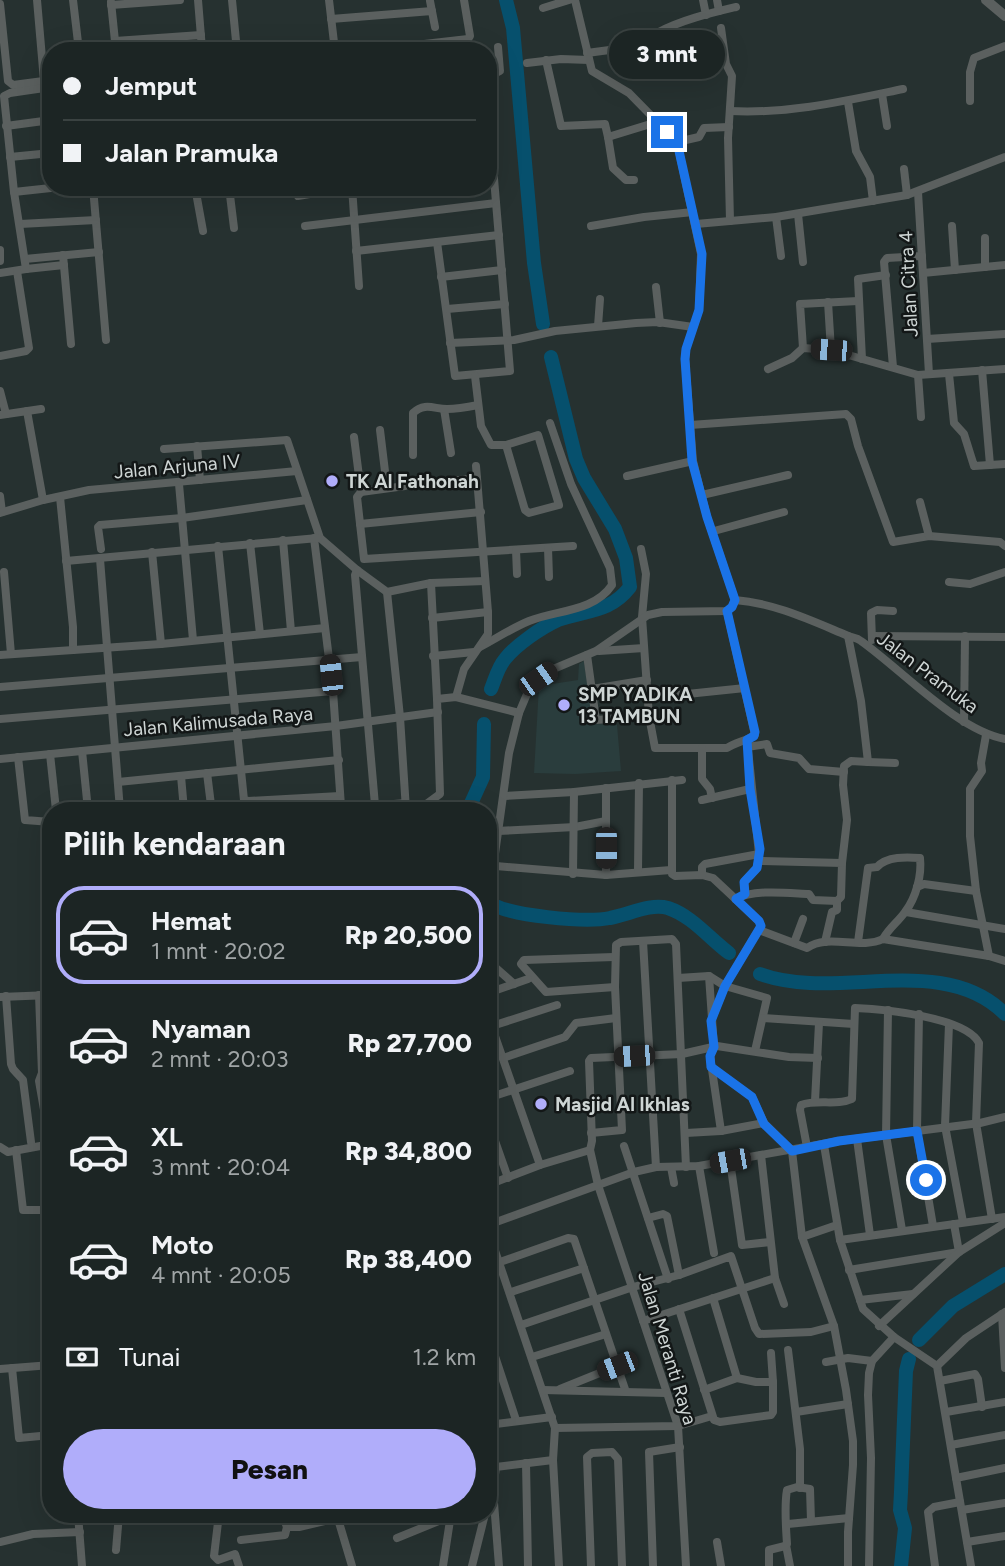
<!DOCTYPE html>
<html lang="id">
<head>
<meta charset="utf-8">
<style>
  body { margin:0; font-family:Figtree,sans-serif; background:#293131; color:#f1f3f6; height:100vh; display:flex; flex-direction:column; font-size:26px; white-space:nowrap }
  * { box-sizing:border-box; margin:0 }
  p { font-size:23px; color:#a0a5a6 }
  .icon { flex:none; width:38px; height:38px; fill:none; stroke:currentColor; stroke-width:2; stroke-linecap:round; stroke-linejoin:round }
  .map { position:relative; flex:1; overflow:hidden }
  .panel { position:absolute; left:42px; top:802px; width:455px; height:721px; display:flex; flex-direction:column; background:#1c2524; border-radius:28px; box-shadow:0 7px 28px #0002,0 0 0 2px #3a4241 }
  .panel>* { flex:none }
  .top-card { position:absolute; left:42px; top:42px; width:455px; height:154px; border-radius:28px; box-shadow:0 7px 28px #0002,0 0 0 2px #3a4241; display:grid; align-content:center; height:154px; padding:0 21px; background:#1c2524 }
  .end { position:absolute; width:32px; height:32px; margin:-16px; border:9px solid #1a73e8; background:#fff; box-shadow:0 0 0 4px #fff }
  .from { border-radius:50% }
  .bubble { position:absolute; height:49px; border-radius:24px; background:#1c2524; box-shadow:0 7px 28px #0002,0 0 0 2px #3a4241; font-size:23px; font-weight:800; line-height:49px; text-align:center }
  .car { position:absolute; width:21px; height:42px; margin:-21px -10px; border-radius:9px; box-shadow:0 0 5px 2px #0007; background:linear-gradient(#222 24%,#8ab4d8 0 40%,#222 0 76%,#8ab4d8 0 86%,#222 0) }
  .top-card b { display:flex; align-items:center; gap:24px; height:66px; font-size:26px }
  .top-card b+b { border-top:2px solid #3a4241 }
  .top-card i { width:18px; height:18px; background:#f1f3f6 }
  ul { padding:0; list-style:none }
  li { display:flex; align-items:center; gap:21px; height:98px; margin:0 14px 10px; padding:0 7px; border:4px solid transparent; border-radius:28px }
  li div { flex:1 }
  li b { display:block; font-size:26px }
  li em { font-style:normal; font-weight:800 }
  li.current { border-color:#b0adfa }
  li>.icon { width:63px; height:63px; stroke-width:1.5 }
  h2 { padding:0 21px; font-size:32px; line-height:84px }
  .pay { display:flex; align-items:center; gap:18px; height:77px; padding:0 21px; font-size:26px }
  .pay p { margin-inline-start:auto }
  .button { display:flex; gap:14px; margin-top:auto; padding:14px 21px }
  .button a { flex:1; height:80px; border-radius:42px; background:#b0adfa; color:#111; font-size:28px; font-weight:800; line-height:80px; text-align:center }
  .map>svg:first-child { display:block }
  .built { fill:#2a3d3d }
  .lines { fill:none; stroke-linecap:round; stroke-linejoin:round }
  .river { stroke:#06506d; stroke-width:14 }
  .minor { stroke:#5b605f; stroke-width:8 }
  .tertiary { stroke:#5b605f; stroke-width:10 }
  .route { stroke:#1a73e8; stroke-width:9 }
  .poi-dot { fill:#b0adfa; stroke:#131717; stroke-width:2.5 }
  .labels { text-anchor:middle; stroke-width:5; stroke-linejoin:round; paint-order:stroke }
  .street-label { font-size:19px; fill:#ced5d4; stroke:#131717 }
  .poi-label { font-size:19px; font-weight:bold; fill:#ced5d4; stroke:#131717; text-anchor:start }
</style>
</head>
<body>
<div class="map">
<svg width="1005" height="1566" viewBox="0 0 1005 1566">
  <rect width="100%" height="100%" fill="#263130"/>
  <path class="built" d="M584 661 593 724 617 725 621 771 575 774 534 773 539 686 578 680 579 664Z"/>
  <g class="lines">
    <g class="river">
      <path d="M506 0 513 28 534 263 543 324"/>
      <path d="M491 689C495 679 498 667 505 659 516 645 542 627 558 620 586 610 610 613 630 587L626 558 615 529 584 478 576 459 551 357"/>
      <path d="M468 810 483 777 484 724"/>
      <path d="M488 902C508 916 586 923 610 918 628 915 650 903 668 908 692 916 709 938 729 953"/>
      <path d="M760 974C836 1002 942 951 1005 1014"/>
      <path d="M919 1340 953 1306 1005 1274"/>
      <path d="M901 1566 905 1528 900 1510 901 1492 906 1371 909 1359"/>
    </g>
    <g class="minor">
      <path d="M37 0 44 81"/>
      <path d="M73 0 79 51"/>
      <path d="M198 0 202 49"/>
      <path d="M232 0 237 51"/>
      <path d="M329 0 335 51"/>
      <path d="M575 0 592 71 629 93 677 142 701 254 699 310 686 349 685 359 693 461 707 517 735 600C774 603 810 620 846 635 851 638 856 637 861 641 902 670 957 730 1005 739"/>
      <path d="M703 0 706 15"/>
      <path d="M717 0 719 11"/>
      <path d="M430 1 435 27"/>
      <path d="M111 2 116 51"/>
      <path d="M0 4 8 81 13 85 51 80"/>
      <path d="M111 5 180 0"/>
      <path d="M543 8 569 0"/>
      <path d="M331 19 432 11"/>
      <path d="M721 28 726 64 732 76 728 138 730 221"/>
      <path d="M115 41 201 35"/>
      <path d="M363 51 468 39 470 36 464 0"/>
      <path d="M428 51 461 47"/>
      <path d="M587 53 647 45C651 41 652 36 657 33 681 20 711 13 736 7"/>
      <path d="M546 60 561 126 605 124 608 137 657 122"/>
      <path d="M527 63 561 59 589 60"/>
      <path d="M488 77 500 71 498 47"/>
      <path d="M882 94 887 126"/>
      <path d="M970 101V72L974 58 1005 46"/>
      <path d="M848 102 856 151 870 177 873 201"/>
      <path d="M730 111C790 114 845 101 903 89"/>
      <path d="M6 126 51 120"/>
      <path d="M608 137 613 168 626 180H634"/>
      <path d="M677 142 699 137 704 128 729 127"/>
      <path d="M10 157 51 153"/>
      <path d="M904 169 907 195"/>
      <path d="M93 187 106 340"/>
      <path d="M195 187 203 231"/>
      <path d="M229 187 234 228"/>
      <path d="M352 187 359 286"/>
      <path d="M14 192 60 187"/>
      <path d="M918 192 929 374"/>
      <path d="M298 196 350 187"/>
      <path d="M798 214 803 262"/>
      <path d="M776 217 781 256"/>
      <path d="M20 224 96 220"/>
      <path d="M696 224 776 217 907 195 1005 157"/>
      <path d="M305 226 496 203"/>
      <path d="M591 226 644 217 693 212"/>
      <path d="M952 226 955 270"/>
      <path d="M985 238V267"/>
      <path d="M437 242 455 376 510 371 488 106"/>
      <path d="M0 250V261"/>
      <path d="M356 251 499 235"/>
      <path d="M63 255 71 344"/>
      <path d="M25 259 99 252"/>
      <path d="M26 269 64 265"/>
      <path d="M0 273 26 269 14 192 4 96 10 93 51 87"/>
      <path d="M923 273 1005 265"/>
      <path d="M441 277 502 270"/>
      <path d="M656 287 660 323"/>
      <path d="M828 302 831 350"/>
      <path d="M447 309 505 304"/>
      <path d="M598 326 600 299"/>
      <path d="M927 339 1005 334"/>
      <path d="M450 343 514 340 555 331 636 323 658 322 693 327"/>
      <path d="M803 348 800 304 858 301"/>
      <path d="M0 356 26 351 29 348 17 271"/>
      <path d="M862 359 858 279 886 275"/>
      <path d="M893 367 884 262 887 258 922 256"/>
      <path d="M768 369 792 358 803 348 831 350 918 375 1005 369"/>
      <path d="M982 370 990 465"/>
      <path d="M949 374 954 423 964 434 974 466 1005 464"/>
      <path d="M918 375 921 417"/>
      <path d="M475 376 481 426 491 445H506L525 510 529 513 559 505 538 435 506 445"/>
      <path d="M0 391 6 414"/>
      <path d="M444 409 451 453"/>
      <path d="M27 411 43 500"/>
      <path d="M0 415 41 409"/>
      <path d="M690 425 846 414 851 419 858 446 893 542 929 536 1000 542 1005 546"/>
      <path d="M380 430 387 488"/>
      <path d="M354 437 361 492 357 497 364 559 573 546"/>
      <path d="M197 446 200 480"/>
      <path d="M164 449 287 440 320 538 357 570 387 592 431 583 485 581"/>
      <path d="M413 455V413C425 402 434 409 447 409 457 409 468 407 478 405"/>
      <path d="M627 476 693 461"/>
      <path d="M442 482 477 478"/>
      <path d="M179 484 193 640"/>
      <path d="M361 492 405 486"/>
      <path d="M702 495 788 475"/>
      <path d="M0 496 2 512"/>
      <path d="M60 497 73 627V650"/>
      <path d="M920 502 929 536"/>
      <path d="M0 513 43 500 89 490 297 471"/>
      <path d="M360 524 481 512"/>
      <path d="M714 531 784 512"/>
      <path d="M314 538 333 691 341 806 345 808 406 803"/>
      <path d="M283 540 291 631"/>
      <path d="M250 543 260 634"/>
      <path d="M218 546 244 800 248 801 340 796"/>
      <path d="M548 548 549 577"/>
      <path d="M101 549 98 527 100 525 182 518 307 500"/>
      <path d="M516 550 517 574"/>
      <path d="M152 552 161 644"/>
      <path d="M100 559 120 810"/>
      <path d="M66 561 318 538"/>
      <path d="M357 570 355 575 375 805"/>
      <path d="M4 572 11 654"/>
      <path d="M949 582 970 584 1005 572"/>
      <path d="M431 583 437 699"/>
      <path d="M387 592 400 717 406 810"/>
      <path d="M432 618 488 612"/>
      <path d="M872 636 1005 637"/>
      <path d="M872 640 871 613 877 610 893 611"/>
      <path d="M480 647C497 638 512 628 529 621 556 610 594 612 612 585L610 568 571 484 550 423"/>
      <path d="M599 651 644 648"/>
      <path d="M0 655 161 644 325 628"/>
      <path d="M587 655 596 720 649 716 642 617 646 574 641 549"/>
      <path d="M433 656 474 652"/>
      <path d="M0 687 362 657"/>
      <path d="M592 689 647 680"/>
      <path d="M668 696 745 688"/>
      <path d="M456 697 464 669 488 634V612L476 466"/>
      <path d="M649 716 655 748H727C736 742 746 741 755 735L727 611"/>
      <path d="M0 719 333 691"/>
      <path d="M964 722 965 636"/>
      <path d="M986 735 981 763 982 771 970 789V836L976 891 989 956"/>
      <path d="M747 747 767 744 770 753 799 758 809 769 844 772"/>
      <path d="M702 748V779L710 789 712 798"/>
      <path d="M82 751 88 810"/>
      <path d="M50 754 56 810"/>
      <path d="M18 757 25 820 51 822"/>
      <path d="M0 759 336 726 438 712"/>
      <path d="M868 762 895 763"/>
      <path d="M207 773 211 805"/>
      <path d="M181 776 184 810"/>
      <path d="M672 780V874L675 876 702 875 713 878 759 921 761 926 725 986 711 1021"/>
      <path d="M118 782 339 760"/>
      <path d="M606 788V875"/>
      <path d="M504 796 574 792 682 780"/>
      <path d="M702 800 750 789"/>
      <path d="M424 810 425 805 440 794 437 699 456 697 519 713"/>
      <path d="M498 831 575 827 606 821"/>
      <path d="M759 861 842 863 841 897 837 901V910L832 912 825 942"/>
      <path d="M842 863 847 820 843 785 844 766 851 761 868 762 861 701 848 636"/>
      <path d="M671 870 606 875 496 866 494 861 509 753 519 713 527 694 538 679 551 670 596 651 648 615 662 612 727 611 732 607 735 600"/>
      <path d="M638 871 639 783"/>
      <path d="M573 874 574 792"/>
      <path d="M702 875V867L705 864 759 854 747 740"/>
      <path d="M917 887 924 884 976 891"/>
      <path d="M745 894 744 882 757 868 759 857"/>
      <path d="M735 899C754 889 787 893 809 894L813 900 837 901"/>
      <path d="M906 912 1005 929"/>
      <path d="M759 930 807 948C828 933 860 950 883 939L989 956 1005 961"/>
      <path d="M643 941 656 1167"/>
      <path d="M858 942 868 868 877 867C887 856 907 857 920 858 922 875 916 898 905 912 898 922 889 928 883 939"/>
      <path d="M794 943 803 919"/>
      <path d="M614 957 524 960 521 964 546 992 615 987"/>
      <path d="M488 961 514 984"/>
      <path d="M709 976 714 1047 710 1056 721 1131"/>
      <path d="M678 978 709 976 725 986 767 998 755 1051"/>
      <path d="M488 993 528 979"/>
      <path d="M39 995 42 1073 39 1081 50 1144"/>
      <path d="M6 996 11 1064 13 1069 23 1080 31 1142"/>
      <path d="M0 997 51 995"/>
      <path d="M888 1010 886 1135 902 1230"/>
      <path d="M919 1014 917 1131 933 1226"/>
      <path d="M488 1016 540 1165"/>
      <path d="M763 1018 854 1024"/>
      <path d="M949 1024 945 1126 963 1222"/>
      <path d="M492 1026 557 1005"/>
      <path d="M503 1058 565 1037 576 1023 616 1018"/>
      <path d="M711 1067 752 1097 764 1123 792 1151 802 1237 834 1326 846 1390 853 1441V1465L848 1532V1566"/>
      <path d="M488 1098 570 1071"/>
      <path d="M815 1101 819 1023"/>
      <path d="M488 1121 508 1178"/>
      <path d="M591 1133 622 1130 615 987 616 945 621 942 672 939 676 944 686 1167"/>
      <path d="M686 1133 721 1131 764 1123"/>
      <path d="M857 1139 870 1235"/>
      <path d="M824 1145 840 1240 863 1309 894 1337 937 1366 971 1566"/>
      <path d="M624 1146 668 1279"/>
      <path d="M0 1147 8 1152 51 1144"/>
      <path d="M807 1147 800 1110 801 1105C817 1099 837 1106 852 1099L855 1008C882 1009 966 1017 979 1043L976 1123 992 1219"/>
      <path d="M16 1150 23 1210H51"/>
      <path d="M590 1150 592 1141 589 1061 591 1058 682 1054 717 1046 789 1057 818 1058"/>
      <path d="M730 1161 742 1245 770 1242"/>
      <path d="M699 1166 714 1253"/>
      <path d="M671 1167 674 1183"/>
      <path d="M488 1185 540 1165 590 1150 598 1185 678 1426 686 1566"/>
      <path d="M648 1218 663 1214 667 1216 679 1275"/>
      <path d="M488 1225 634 1172 656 1167 699 1166 839 1141 980 1123 1005 1117"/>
      <path d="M488 1230 555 1428 678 1426 712 1416"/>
      <path d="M802 1237 837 1225"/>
      <path d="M840 1240 1005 1217"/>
      <path d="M500 1262 568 1238 574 1239 626 1392"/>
      <path d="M849 1270 959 1252 954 1224"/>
      <path d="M775 1278 784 1304"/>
      <path d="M511 1292 584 1268"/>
      <path d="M860 1300 913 1294"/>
      <path d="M679 1309 714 1420 720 1422 771 1415 773 1412V1382H756L737 1378 713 1298"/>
      <path d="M1002 1314 1005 1368"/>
      <path d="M643 1321 775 1278 761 1155"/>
      <path d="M521 1325 633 1287 679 1275 731 1256 755 1328 759 1334 811 1332 834 1326"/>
      <path d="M879 1326 959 1252 1005 1223"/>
      <path d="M488 1335 516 1420"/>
      <path d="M788 1350 800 1449V1488"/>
      <path d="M771 1353 773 1382"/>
      <path d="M532 1357 606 1334"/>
      <path d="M826 1362 848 1358 872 1361"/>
      <path d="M937 1366 966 1338 1005 1312"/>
      <path d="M12 1368 19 1438 51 1435"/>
      <path d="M0 1369 51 1365"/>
      <path d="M940 1381 975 1374 978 1379 982 1407"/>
      <path d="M560 1389 617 1366"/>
      <path d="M543 1390 666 1393"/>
      <path d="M704 1390 737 1378"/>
      <path d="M796 1412 848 1404"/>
      <path d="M946 1412 1005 1402"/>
      <path d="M488 1425 552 1417"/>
      <path d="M555 1428 553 1460 559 1566"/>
      <path d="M951 1445 1005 1435"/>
      <path d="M526 1463 528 1566"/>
      <path d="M956 1478 1005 1468"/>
      <path d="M962 1510 1005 1503"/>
      <path d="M78 1514 82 1566"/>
      <path d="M219 1514 214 1556 218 1560 235 1554 239 1566"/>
      <path d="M282 1514 287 1527H299L355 1514"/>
      <path d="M338 1519 352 1566"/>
      <path d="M788 1524 849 1518"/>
      <path d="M397 1538 451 1516"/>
      <path d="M241 1540 285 1535 287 1527"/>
      <path d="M0 1542 33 1534 80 1532"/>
      <path d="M717 1542 721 1566"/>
      <path d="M967 1542 1005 1536"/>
      <path d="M786 1545 790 1566"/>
      <path d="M116 1550 119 1514"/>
      <path d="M443 1566 451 1514"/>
      <path d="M472 1566 485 1514"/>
      <path d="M499 1566 493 1490 496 1467 553 1460"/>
      <path d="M591 1566 587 1457 592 1453 612 1452 618 1459 622 1566"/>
      <path d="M653 1566 649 1452 680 1447"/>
      <path d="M769 1566V1550L785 1546 787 1544C786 1528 784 1506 787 1490L797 1487 810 1489 811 1521"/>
      <path d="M869 1566 871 1458 868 1395 869 1373 872 1361 894 1337"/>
      <path d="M935 1566 928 1512 934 1507 960 1502"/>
    </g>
    <path class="tertiary" d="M986 0 1005 16"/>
  </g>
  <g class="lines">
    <path class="route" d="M667 132 677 142 702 254 699 310 686 349 685 359 692 461 707 517 735 600 732 607 727 611 755 732 754 736 747 740 750 789 760 849 757 868 744 882 745 894 736 899 759 921 761 926 725 986 711 1021 714 1047 710 1056 711 1067 752 1097 764 1124 792 1151 839 1141 917 1131 926 1180"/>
  </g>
  <g class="poi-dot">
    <circle cx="332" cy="481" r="7"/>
    <circle cx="564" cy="705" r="7"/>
    <circle cx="541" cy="1104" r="7"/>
  </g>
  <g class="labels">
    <g class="street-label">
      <text transform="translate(908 284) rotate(-93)" y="7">Jalan Citra 4</text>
      <text transform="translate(177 466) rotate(-5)" y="7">Jalan Arjuna IV</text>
      <text transform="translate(928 672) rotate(37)" y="7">Jalan Pramuka</text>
      <text transform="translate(218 721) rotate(-5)" y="7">Jalan Kalimusada Raya</text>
      <text transform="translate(668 1348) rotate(73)" y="7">Jalan Meranti Raya</text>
    </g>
    <g class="poi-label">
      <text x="346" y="488">TK Al Fathonah</text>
      <text x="578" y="701">SMP YADIKA<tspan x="578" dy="22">13 TAMBUN</tspan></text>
      <text x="555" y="1111">Masjid Al Ikhlas</text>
    </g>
  </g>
</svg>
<i class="end from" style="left:926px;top:1180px"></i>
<i class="end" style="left:667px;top:132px"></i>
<div class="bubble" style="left:609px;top:30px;width:116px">3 mnt</div>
<i class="car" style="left:831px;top:350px;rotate:274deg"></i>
<i class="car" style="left:331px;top:675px;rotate:354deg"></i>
<i class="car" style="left:538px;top:679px;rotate:55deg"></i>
<i class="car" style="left:606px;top:848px;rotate:180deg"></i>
<i class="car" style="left:634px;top:1056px;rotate:267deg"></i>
<i class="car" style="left:730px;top:1161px;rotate:260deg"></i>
<i class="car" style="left:617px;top:1366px;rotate:249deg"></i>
<div class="top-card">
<b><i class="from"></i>Jemput</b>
<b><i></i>Jalan Pramuka</b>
</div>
<section class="panel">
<h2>Pilih kendaraan</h2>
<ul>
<li class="current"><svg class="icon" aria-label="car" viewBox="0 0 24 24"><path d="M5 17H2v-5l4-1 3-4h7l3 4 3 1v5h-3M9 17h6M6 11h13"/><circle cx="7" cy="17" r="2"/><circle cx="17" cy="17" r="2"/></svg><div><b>Hemat</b><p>1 mnt · 20:02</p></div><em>Rp 20,500</em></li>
<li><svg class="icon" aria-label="car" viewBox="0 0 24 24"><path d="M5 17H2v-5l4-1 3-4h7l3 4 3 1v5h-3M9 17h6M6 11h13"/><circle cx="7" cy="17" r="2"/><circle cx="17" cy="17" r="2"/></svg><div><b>Nyaman</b><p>2 mnt · 20:03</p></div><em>Rp 27,700</em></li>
<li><svg class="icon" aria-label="car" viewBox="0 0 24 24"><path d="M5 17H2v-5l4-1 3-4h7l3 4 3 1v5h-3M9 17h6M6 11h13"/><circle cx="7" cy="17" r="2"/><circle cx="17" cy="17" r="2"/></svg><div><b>XL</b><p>3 mnt · 20:04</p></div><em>Rp 34,800</em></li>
<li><svg class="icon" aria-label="car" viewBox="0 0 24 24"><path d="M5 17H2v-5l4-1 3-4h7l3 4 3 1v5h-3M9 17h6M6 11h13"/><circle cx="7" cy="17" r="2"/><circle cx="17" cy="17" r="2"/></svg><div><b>Moto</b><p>4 mnt · 20:05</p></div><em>Rp 38,400</em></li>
</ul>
<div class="pay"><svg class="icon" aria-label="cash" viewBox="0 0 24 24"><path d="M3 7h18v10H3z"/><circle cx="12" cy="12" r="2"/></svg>Tunai<p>1.2 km</p></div>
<div class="button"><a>Pesan</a></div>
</section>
</div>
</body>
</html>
